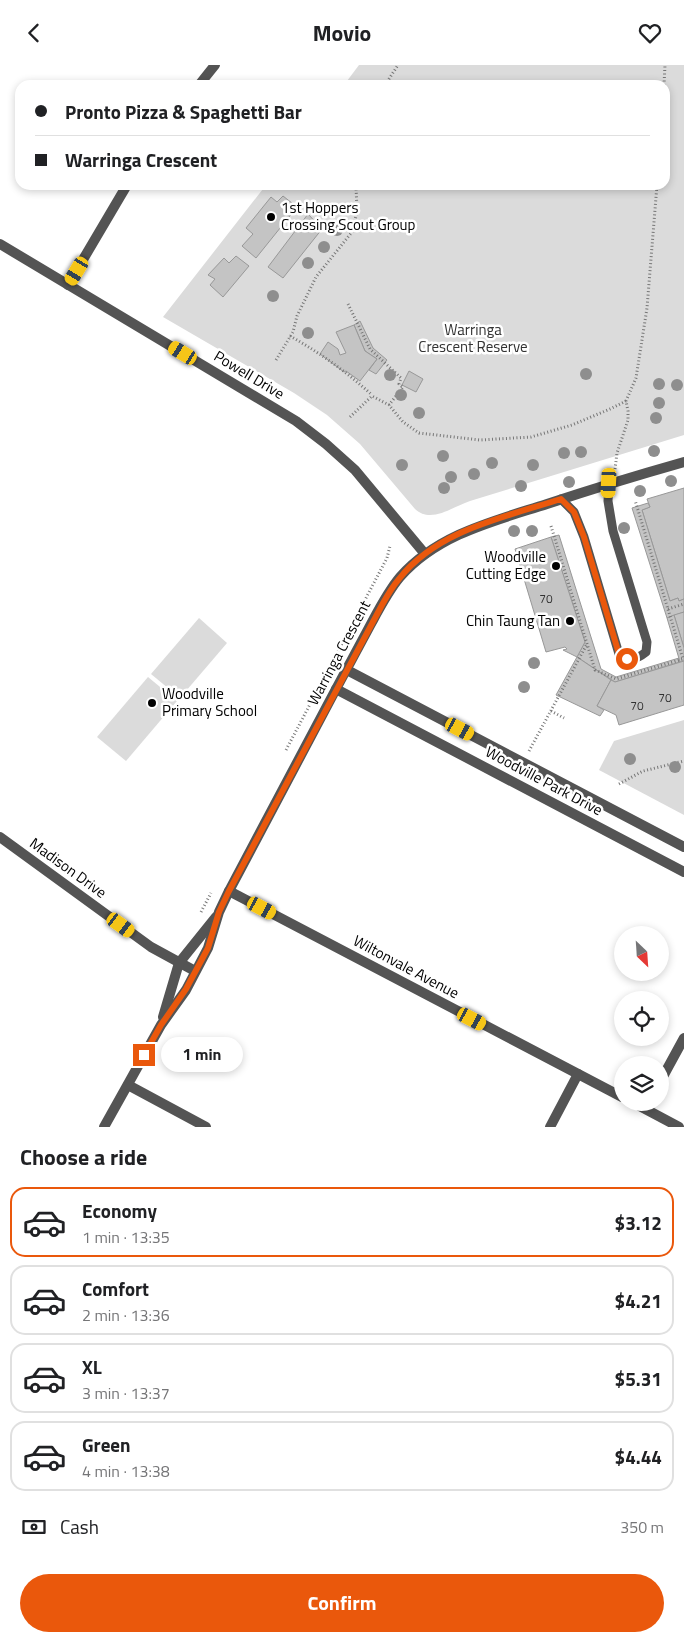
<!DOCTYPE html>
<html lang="en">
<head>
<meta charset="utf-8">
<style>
  body { margin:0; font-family:"Titillium Web",sans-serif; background:#f6f6f6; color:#202124; height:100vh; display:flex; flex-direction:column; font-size:19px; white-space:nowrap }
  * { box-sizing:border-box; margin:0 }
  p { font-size:16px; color:#757577 }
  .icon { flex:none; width:28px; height:28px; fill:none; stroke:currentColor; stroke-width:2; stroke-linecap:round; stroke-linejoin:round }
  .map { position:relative; height:1062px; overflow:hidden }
  .panel { display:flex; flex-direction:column; background:#fff; flex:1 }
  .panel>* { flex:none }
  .top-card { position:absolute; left:15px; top:15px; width:655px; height:110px; border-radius:15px; box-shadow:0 2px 8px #0003; display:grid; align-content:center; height:110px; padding:0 20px; background:#fff }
  .needle { width:32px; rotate:155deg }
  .tools { position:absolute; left:614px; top:861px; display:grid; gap:10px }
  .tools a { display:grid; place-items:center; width:55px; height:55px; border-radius:50%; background:#fff; box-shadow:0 2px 8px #0003; font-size:25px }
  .end { position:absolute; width:22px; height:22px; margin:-11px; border:6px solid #ea580c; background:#fff; box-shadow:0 0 0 2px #fff }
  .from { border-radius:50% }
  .bubble { position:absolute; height:35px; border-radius:18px; background:#fff; box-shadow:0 2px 8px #0003; font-size:16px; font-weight:700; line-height:35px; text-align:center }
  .car { position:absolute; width:15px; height:30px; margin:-15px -8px; border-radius:6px; box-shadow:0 0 4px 1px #0007; background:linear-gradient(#f5c518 24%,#345 0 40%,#f5c518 0 76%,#345 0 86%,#f5c518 0) }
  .top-card b { display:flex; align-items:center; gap:18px; height:48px; font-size:19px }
  .top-card b+b { border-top:1px solid #e0e0e0 }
  .top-card i { width:12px; height:12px; background:#202124 }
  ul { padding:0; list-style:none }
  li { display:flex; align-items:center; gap:15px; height:70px; margin:0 10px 8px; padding:0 10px; border:2px solid #e0e0e0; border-radius:15px }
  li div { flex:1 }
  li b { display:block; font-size:19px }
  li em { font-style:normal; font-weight:700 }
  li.active { border-color:#ea580c }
  li>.icon { width:45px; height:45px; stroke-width:1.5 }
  h2 { padding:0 20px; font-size:22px; line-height:60px }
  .pay { display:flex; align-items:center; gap:12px; height:55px; padding:0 20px; font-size:19px }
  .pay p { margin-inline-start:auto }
  .cta { display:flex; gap:10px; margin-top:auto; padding:10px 20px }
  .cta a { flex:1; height:58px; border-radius:30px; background:#ea580c; color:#fff; font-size:20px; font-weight:700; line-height:58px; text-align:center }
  header { display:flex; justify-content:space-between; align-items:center; height:65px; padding:0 20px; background:#fff; font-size:22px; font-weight:700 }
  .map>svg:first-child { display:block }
  .green { fill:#dbdbdb }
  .building { fill:#c4c4c4; stroke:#989898 }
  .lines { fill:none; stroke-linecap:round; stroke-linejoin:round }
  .path { stroke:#767676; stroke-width:3; stroke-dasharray:1 2.5; stroke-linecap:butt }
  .service { stroke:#545454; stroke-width:9 }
  .minor { stroke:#545454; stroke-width:10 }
  .tertiary { stroke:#545454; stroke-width:10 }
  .tree { fill:#8e8e8e }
  .route { stroke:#ea580c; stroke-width:6 }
  .poi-dot { fill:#000; stroke:#fff; stroke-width:2 }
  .labels { text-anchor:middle; stroke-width:5; stroke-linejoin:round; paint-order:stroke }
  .number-label { font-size:12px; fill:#313131 }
  .poi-label { font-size:15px; fill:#000; stroke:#fff; text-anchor:start }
  .park-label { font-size:15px; fill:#323232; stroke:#fff }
  .street-label { font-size:15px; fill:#000; stroke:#fff }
</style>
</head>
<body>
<header><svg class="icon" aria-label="back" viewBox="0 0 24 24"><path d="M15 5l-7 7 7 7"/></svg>Movio<svg class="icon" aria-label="heart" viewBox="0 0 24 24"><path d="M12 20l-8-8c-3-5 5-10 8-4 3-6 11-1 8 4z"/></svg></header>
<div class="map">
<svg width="684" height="1062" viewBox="0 0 684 1062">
  <rect width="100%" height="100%" fill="#fff"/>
  <g class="green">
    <path d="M359 0H684V370L470 436C452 442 431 459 415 444L360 379 327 350 294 328 163 252 266 120H665V20H344Z"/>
    <path d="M199 553 227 578 180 633 151 609Z"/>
    <path d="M148 612 177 636 126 696 97 672Z"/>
    <path d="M684 655V750L599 705 614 676Z"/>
  </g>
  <g class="building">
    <path d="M283 131 297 142 256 193 242 181 253 169 246 163 271 132 277 137Z"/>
    <path d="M308 149 322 164 283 213 268 202Z"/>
    <path d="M236 191 249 201 223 232 210 220 215 214 208 210 224 193 229 198Z"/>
    <path d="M360 256 373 283 387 295 376 309 369 305 377 294 365 286 354 260Z"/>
    <path d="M354 260 365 286 377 294 360 316 346 306 344 307 320 289 328 277 338 284 340 290 346 288 336 267Z"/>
    <path d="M409 306 423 314 416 327 402 320Z"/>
    <path d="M684 423V534L679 536 678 533 670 536 642 445 650 442 647 434Z"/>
    <path d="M648 438 650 442 642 445 670 536 678 533 679 536 684 534V547L667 553 632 443Z"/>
    <path d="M559 470 601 604 616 612 679 593 680 597 615 617 577 592 585 577 551 472Z"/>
    <path d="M551 472 585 577 577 592 563 585 567 584 565 582 546 587 515 484Z"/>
    <path d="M684 547V583L674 550Z"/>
    <path d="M674 550 684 583V596L680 597 667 553Z"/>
    <path d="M577 592 611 615 597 641 604 645 600 651 556 630Z"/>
    <path d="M684 596V640L619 660 616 650 597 641 611 615 615 617Z"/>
  </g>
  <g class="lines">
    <g class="path">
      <path d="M385 20 398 0"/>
      <path d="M664 20 665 0"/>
      <path d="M348 239 370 284 401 313 399 319 403 322 389 340"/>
      <path d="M290 271C320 288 347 307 372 330"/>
      <path d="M276 295 293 267 297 251 316 212 352 167 357 147 356 120"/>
      <path d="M350 352 372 331 389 340 403 357 419 368 480 375 531 372 572 360 610 344 626 336"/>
      <path d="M615 404 617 388 628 355V346L626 336 636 313 647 243 657 120"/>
      <path d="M551 461 595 605 616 614 683 594 635 435"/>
      <path d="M668 544 684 539"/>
      <path d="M551 646 564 653"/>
      <path d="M286 685 387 493 390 481"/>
      <path d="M529 686 587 579"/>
      <path d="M619 719 643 706 684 696"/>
      <path d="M201 847 211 828"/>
    </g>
    <path class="service" d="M561 434 574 447 584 472 619 589C630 596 636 595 646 587L647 577 613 466 608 436 609 418"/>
    <g class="minor">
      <path d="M199 20 215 0"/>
      <path d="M0 179 296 356 326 379 355 405 425 489"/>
      <path d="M68 220 127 120"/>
      <path d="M0 772 151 882 195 906"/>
      <path d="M229 826 622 1032"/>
      <path d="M163 952 179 898 216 852"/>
      <path d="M660 1017 684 973"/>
      <path d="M128 1020 206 1062"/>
      <path d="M634 1038 679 1062"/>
      <path d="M104 1062 161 960 186 925 208 883 219 847 229 826 336 624"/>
      <path d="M550 1062 578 1009"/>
    </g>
    <g class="tertiary">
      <path d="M684 397C638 410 592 424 547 439 494 456 438 469 400 512 389 525 380 542 372 557 360 579 348 602 336 624L684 807"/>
      <path d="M347 605 684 782"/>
    </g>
  </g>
  <g class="tree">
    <circle cx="337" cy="165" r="6"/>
    <circle cx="324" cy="182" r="6"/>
    <circle cx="308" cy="198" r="6"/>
    <circle cx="273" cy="231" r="6"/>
    <circle cx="308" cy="268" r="6"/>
    <circle cx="586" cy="309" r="6"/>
    <circle cx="390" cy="310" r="6"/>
    <circle cx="659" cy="319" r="6"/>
    <circle cx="677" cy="320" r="6"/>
    <circle cx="401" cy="330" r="6"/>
    <circle cx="659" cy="338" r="6"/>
    <circle cx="419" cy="348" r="6"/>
    <circle cx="656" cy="353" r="6"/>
    <circle cx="654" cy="386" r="6"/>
    <circle cx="581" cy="387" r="6"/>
    <circle cx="564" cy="388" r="6"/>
    <circle cx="443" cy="391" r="6"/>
    <circle cx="492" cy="398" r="6"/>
    <circle cx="402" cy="400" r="6"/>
    <circle cx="533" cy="400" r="6"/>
    <circle cx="474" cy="409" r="6"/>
    <circle cx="451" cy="412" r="6"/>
    <circle cx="671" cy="416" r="6"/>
    <circle cx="569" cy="417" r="6"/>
    <circle cx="521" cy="421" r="6"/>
    <circle cx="444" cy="423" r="6"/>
    <circle cx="640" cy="426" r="6"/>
    <circle cx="624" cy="463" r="6"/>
    <circle cx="514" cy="466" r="6"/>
    <circle cx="532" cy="466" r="6"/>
    <circle cx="534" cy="598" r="6"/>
    <circle cx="524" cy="622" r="6"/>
    <circle cx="630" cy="694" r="6"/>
    <circle cx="675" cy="702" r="6"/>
  </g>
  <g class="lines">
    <path class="route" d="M144 990 161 960 186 924 208 883 219 847 229 826 382 540C387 531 392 522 399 514 437 465 505 452 561 434L574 447 584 472 619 589 627 594"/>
  </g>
  <g class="poi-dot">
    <circle cx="271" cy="152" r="5"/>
    <circle cx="556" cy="501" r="5"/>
    <circle cx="570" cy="556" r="5"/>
    <circle cx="152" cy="638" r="5"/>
  </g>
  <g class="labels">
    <g class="number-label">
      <text x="546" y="538">70</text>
      <text x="665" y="637">70</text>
      <text x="637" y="645">70</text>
    </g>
    <g class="poi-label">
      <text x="281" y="148">1st Hoppers<tspan x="281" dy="17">Crossing Scout Group</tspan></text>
      <text x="546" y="497" text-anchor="end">Woodville<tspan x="546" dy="17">Cutting Edge</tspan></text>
      <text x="560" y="561" text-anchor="end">Chin Taung Tan</text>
      <text x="162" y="634">Woodville<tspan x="162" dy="17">Primary School</tspan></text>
    </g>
    <g class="park-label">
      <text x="473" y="270">Warringa<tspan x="473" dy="17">Crescent Reserve</tspan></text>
    </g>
    <g class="street-label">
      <text transform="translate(249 310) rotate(31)" y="5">Powell Drive</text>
      <text transform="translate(339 588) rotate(-62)" y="5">Warringa Crescent</text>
      <text transform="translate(544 716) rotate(28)" y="5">Woodville Park Drive</text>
      <text transform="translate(68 803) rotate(36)" y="5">Madison Drive</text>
      <text transform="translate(406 902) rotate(28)" y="5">Wiltonvale Avenue</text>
    </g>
  </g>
</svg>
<div class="tools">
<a><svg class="needle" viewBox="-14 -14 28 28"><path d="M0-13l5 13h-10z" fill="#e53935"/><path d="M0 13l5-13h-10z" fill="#757577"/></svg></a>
<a><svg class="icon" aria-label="locate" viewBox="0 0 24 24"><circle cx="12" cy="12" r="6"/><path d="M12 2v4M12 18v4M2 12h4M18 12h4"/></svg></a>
<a><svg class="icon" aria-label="layers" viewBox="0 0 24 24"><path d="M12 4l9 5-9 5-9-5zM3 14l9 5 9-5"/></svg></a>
</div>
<i class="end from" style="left:627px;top:594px"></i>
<i class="end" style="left:144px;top:990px"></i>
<div class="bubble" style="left:161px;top:972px;width:82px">1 min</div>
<i class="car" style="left:77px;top:206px;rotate:211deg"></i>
<i class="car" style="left:183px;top:288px;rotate:301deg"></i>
<i class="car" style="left:609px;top:418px;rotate:183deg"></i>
<i class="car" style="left:460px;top:664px;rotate:118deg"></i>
<i class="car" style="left:262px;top:843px;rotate:118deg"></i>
<i class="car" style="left:121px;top:860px;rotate:126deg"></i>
<i class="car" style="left:472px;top:954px;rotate:118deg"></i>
<div class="top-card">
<b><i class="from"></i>Pronto Pizza &amp; Spaghetti Bar</b>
<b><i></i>Warringa Crescent</b>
</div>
</div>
<section class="panel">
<h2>Choose a ride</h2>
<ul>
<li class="active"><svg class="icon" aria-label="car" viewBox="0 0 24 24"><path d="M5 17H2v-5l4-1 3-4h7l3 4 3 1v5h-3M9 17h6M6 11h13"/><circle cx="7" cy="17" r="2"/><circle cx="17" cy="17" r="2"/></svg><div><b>Economy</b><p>1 min · 13:35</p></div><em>$3.12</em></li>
<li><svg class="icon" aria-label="car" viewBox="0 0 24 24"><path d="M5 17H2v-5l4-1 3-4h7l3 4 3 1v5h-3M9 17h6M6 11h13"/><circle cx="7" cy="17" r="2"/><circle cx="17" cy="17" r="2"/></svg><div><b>Comfort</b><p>2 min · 13:36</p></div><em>$4.21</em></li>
<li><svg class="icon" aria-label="car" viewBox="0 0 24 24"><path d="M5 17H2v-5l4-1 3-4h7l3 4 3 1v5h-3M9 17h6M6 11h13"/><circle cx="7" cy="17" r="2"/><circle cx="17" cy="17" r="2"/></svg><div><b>XL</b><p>3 min · 13:37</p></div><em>$5.31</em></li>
<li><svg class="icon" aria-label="car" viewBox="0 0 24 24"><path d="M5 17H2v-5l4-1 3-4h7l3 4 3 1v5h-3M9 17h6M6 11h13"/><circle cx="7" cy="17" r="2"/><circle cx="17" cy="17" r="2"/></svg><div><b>Green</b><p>4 min · 13:38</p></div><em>$4.44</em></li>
</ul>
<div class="pay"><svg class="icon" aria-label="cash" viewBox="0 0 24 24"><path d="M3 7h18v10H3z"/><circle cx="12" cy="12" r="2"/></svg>Cash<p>350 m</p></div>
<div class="cta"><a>Confirm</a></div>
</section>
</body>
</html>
